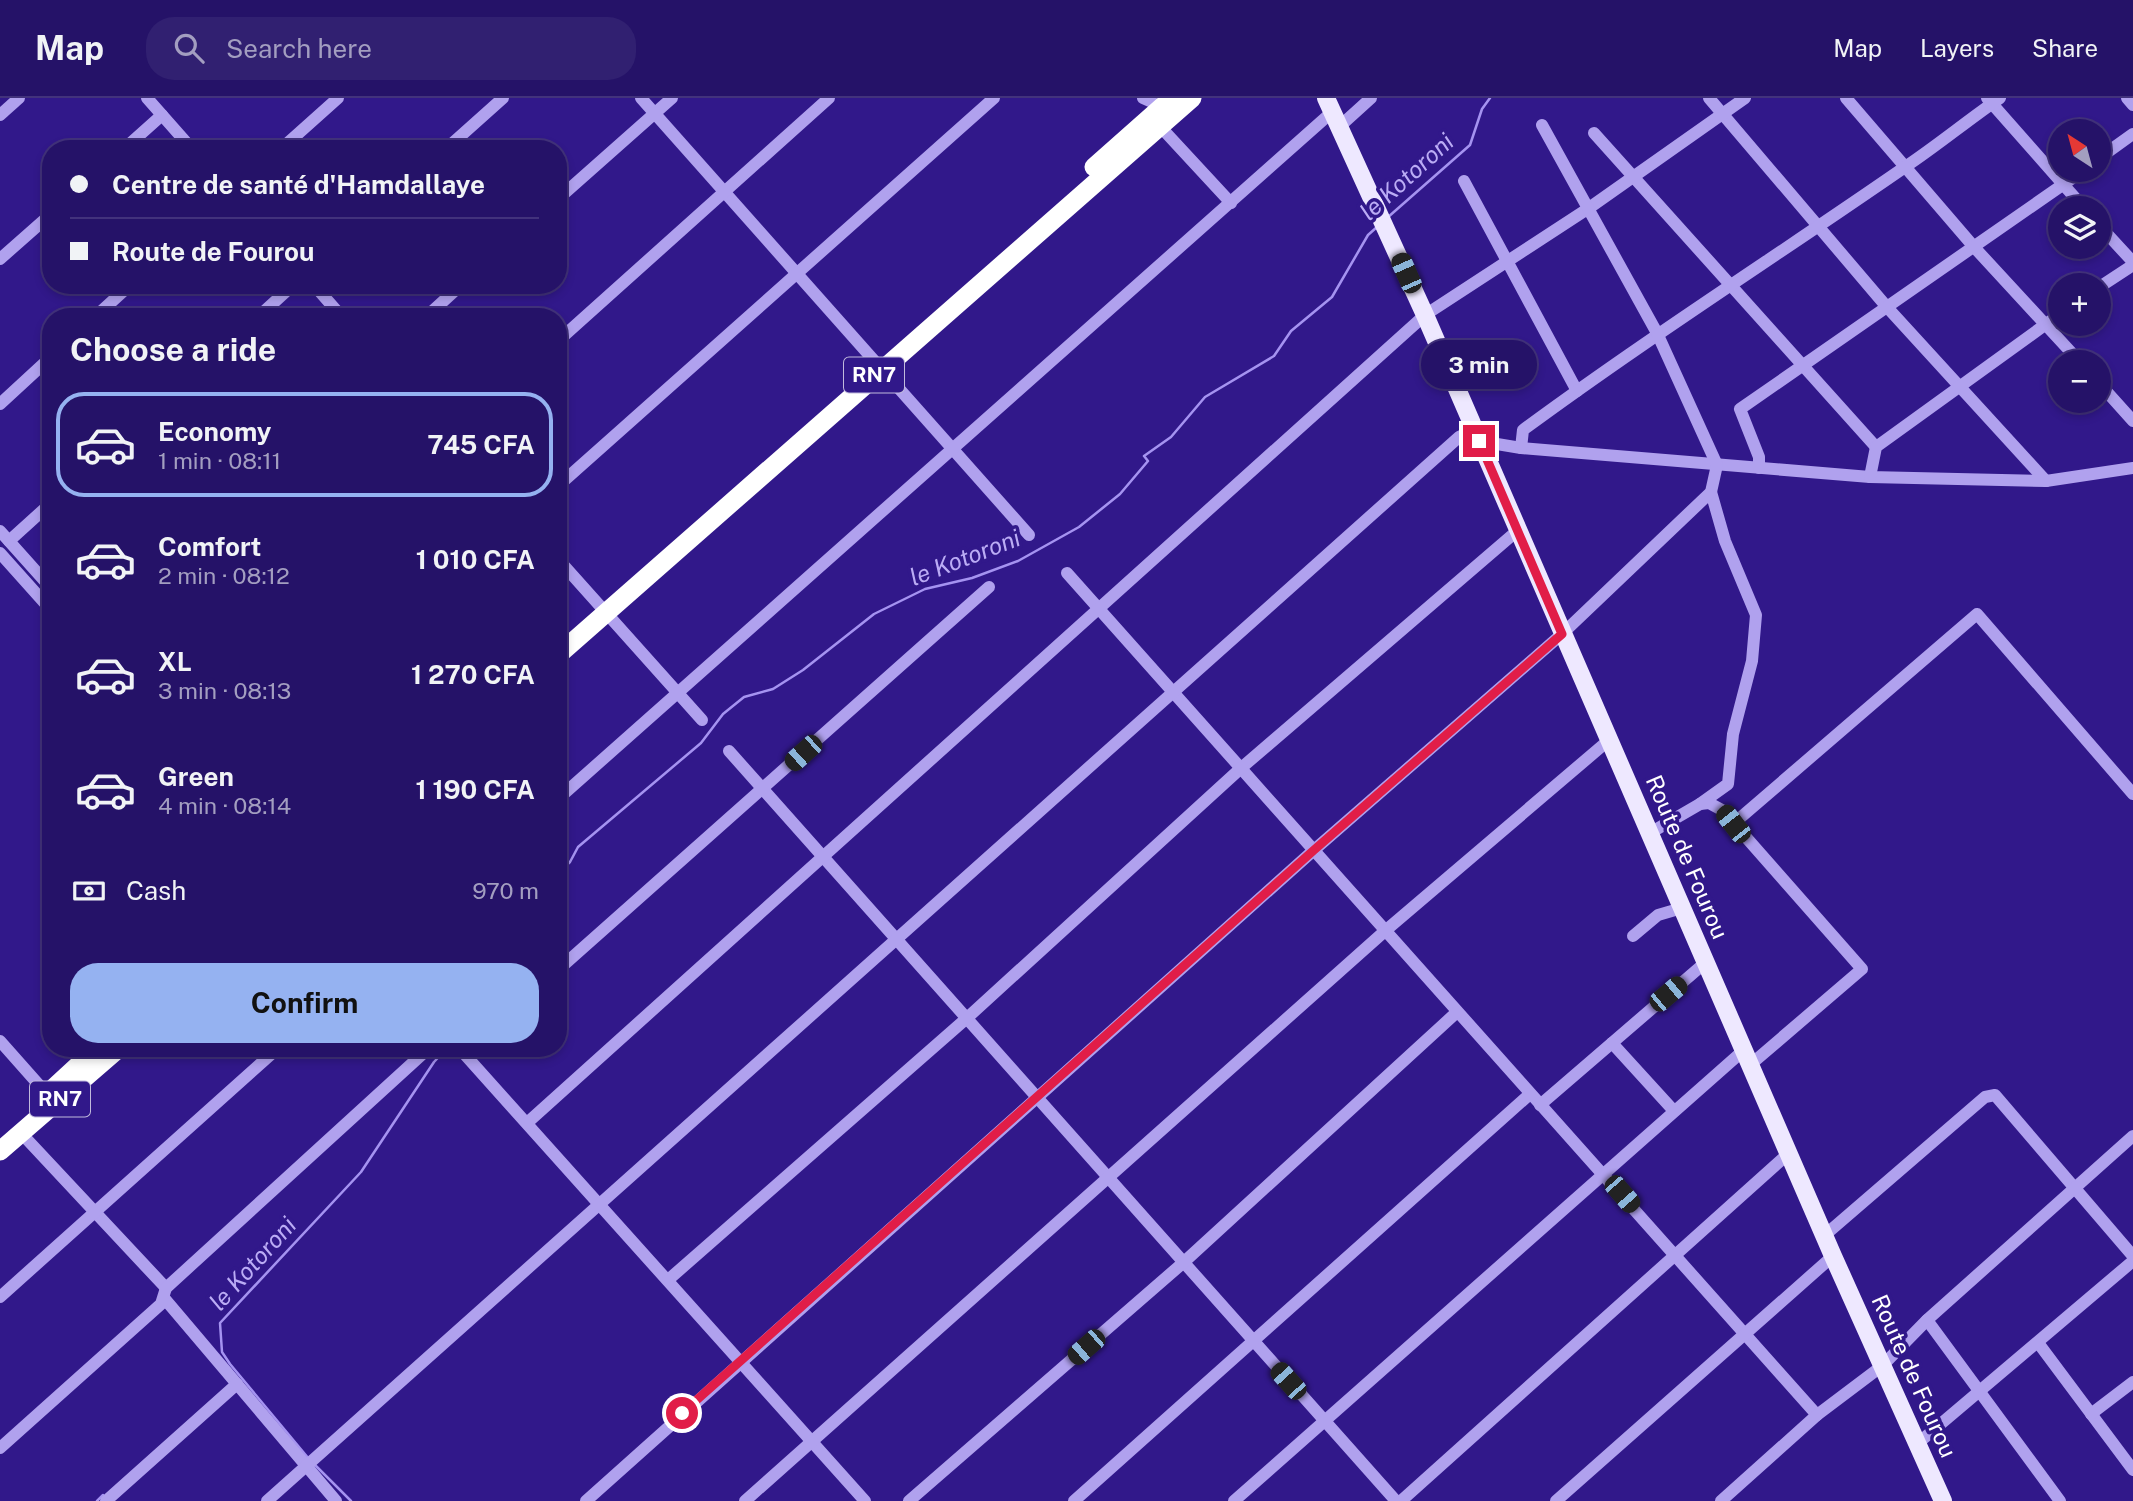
<!DOCTYPE html>
<html lang="en">
<head>
<meta charset="utf-8">
<style>
  body { margin:0; font-family:"Public Sans",sans-serif; background:#312071; color:#f1f3f6; height:100vh; display:flex; flex-direction:column; font-size:26px; white-space:nowrap }
  * { box-sizing:border-box; margin:0 }
  p { font-size:23px; color:#a39ec0 }
  .icon { flex:none; width:38px; height:38px; fill:none; stroke:currentColor; stroke-width:2; stroke-linecap:round; stroke-linejoin:round }
  .map { position:relative; flex:1; overflow:hidden }
  .details { position:absolute; left:42px; top:210px; width:525px; height:749px; display:flex; flex-direction:column; background:#251268; border-radius:28px; box-shadow:0 4px 10px #0003,0 0 0 2px #42327c }
  .details>* { flex:none }
  .banner { position:absolute; left:42px; top:42px; width:525px; height:154px; border-radius:28px; box-shadow:0 4px 10px #0003,0 0 0 2px #42327c; display:grid; align-content:center; height:154px; padding:0 28px; background:#251268 }
  .needle { width:46px; rotate:324deg }
  .tools { position:absolute; left:2048px; top:21px; display:grid; gap:14px }
  .tools a { display:grid; place-items:center; width:63px; height:63px; border-radius:50%; background:#251268; box-shadow:0 4px 10px #0003,0 0 0 2px #42327c; font-size:35px }
  .end { position:absolute; width:32px; height:32px; margin:-16px; border:9px solid #e11d48; background:#fff; box-shadow:0 0 0 4px #fff }
  .from { border-radius:50% }
  .bubble { position:absolute; height:49px; border-radius:24px; background:#251268; box-shadow:0 4px 10px #0003,0 0 0 2px #42327c; font-size:23px; font-weight:700; line-height:49px; text-align:center }
  .car { position:absolute; width:21px; height:42px; margin:-21px -10px; border-radius:9px; box-shadow:0 0 5px 2px #0007; background:linear-gradient(#222 24%,#8ab4d8 0 40%,#222 0 76%,#8ab4d8 0 86%,#222 0) }
  .banner b { display:flex; align-items:center; gap:24px; height:66px; font-size:26px }
  .banner b+b { border-top:2px solid #42327c }
  .banner i { width:18px; height:18px; background:#f1f3f6 }
  ul { padding:0; list-style:none }
  li { display:flex; align-items:center; gap:21px; height:105px; margin:0 14px 10px; padding:0 14px; border:4px solid transparent; border-radius:28px }
  li div { flex:1 }
  li b { display:block; font-size:26px }
  li em { font-style:normal; font-weight:700 }
  li.selected { border-color:#95b2f1 }
  li>.icon { width:63px; height:63px; stroke-width:1.5 }
  h2 { padding:0 28px; font-size:32px; line-height:84px }
  .pay { display:flex; align-items:center; gap:18px; height:77px; padding:0 28px; font-size:26px }
  .pay p { margin-inline-start:auto }
  .primary-button { display:flex; gap:14px; margin-top:auto; padding:14px 28px }
  .primary-button a { flex:1; height:80px; border-radius:28px; background:#95b2f1; color:#111; font-size:28px; font-weight:700; line-height:80px; text-align:center }
  header { display:flex; align-items:center; gap:42px; box-sizing:border-box; height:98px; padding:0 35px; background:#251268; border-bottom:2px solid #42327c }
  header strong { font-size:33px }
  nav { display:flex; gap:38px; margin-inline-start:auto; font-size:24px }
  .search { width:490px; height:63px; background:#312071; display:flex; align-items:center; gap:18px; box-sizing:border-box; padding:0 24px; border-radius:28px; color:#a39ec0; font-size:26px }
  .map>svg:first-child { display:block }
  .lines { fill:none; stroke-linecap:round; stroke-linejoin:round }
  .stream { stroke:#a593f1; stroke-width:2.5 }
  .minor { stroke:#b0a1ee; stroke-width:12 }
  .major { stroke:#eee8ff; stroke-width:18 }
  .highway { stroke:#fff; stroke-width:19 }
  .route { stroke:#e11d48; stroke-width:9 }
  .labels { text-anchor:middle; stroke-width:7; stroke-linejoin:round; paint-order:stroke }
  .shield { fill:#31188a; stroke:#c1badc; stroke-width:2 }
  .shield-label { font-size:21px; font-weight:bold; fill:#fff }
  .street-label { font-size:23px; fill:#fff; stroke:#31188a }
  .water-label { font-size:24px; font-style:italic; fill:#bbacf5; stroke:#31188a }
</style>
</head>
<body>
<header>
<strong>Map</strong>
<div class="search"><svg class="icon" aria-label="search" viewBox="0 0 24 24"><circle cx="10" cy="10" r="6"/><path d="M15 15l6 6"/></svg>Search here</div>
<nav><a>Map</a><a>Layers</a><a>Share</a></nav>
</header>
<div class="map">
<svg width="2133" height="1403" viewBox="0 0 2133 1403">
  <rect width="100%" height="100%" fill="#31188a"/>
  <g class="lines">
    <g class="stream">
      <path d="M1387 120 1470 47 1482 11 1490 0"/>
      <path d="M558 775 570 764 578 749 701 645 723 616 744 599 773 591 803 572 874 516 925 491 972 480 1018 463 1079 429 1120 396 1148 363 1144 358 1171 339 1205 299 1274 258 1291 233 1332 199 1368 137 1377 129"/>
      <path d="M309 1361 230 1266 222 1254 220 1225 361 1074 434 964 447 950"/>
      <path d="M314 1366 351 1403"/>
      <path d="M97 1403 103 1397"/>
    </g>
    <g class="minor">
      <path d="M147 0 192 51"/>
      <path d="M641 0 1029 437"/>
      <path d="M1143 0 1152 4 1164 17"/>
      <path d="M1709 0 1886 208 2046 383"/>
      <path d="M1846 0 1974 149 2080 264"/>
      <path d="M1987 0 2084 110"/>
      <path d="M2127 0 2133 7"/>
      <path d="M0 17 19 0"/>
      <path d="M1156 24 1231 105"/>
      <path d="M1339 29 1371 0"/>
      <path d="M1594 35 1876 349"/>
      <path d="M124 51 162 17"/>
      <path d="M281 51 338 0"/>
      <path d="M446 51 503 0"/>
      <path d="M2098 61 2133 36"/>
      <path d="M1464 83 1577 293"/>
      <path d="M558 101 672 0"/>
      <path d="M2098 126 2133 164"/>
      <path d="M0 161 51 116"/>
      <path d="M314 187 342 219"/>
      <path d="M2098 190 2133 167"/>
      <path d="M95 219 130 187"/>
      <path d="M258 219 293 187"/>
      <path d="M426 219 461 187"/>
      <path d="M558 243 829 0"/>
      <path d="M2098 284 2133 323"/>
      <path d="M0 306 51 259"/>
      <path d="M1479 343 1521 350 1870 379 2046 383 2133 370"/>
      <path d="M1521 350 1523 332C1648 240 1778 157 1905 69 1938 47 1968 22 2000 0"/>
      <path d="M1759 370V359L1740 311 2084 72"/>
      <path d="M1870 379 1876 349 2060 216"/>
      <path d="M558 388 994 0"/>
      <path d="M0 433 51 490"/>
      <path d="M9 443 51 405"/>
      <path d="M0 455 51 512"/>
      <path d="M558 461 702 622"/>
      <path d="M1067 475 1817 1317"/>
      <path d="M729 653 1396 1403"/>
      <path d="M558 701 1332 14"/>
      <path d="M1700 706 1728 686 1733 636 1752 563 1756 517 1725 443 1711 394"/>
      <path d="M1733 726 1977 516 2133 696"/>
      <path d="M1650 735 1700 706 1709 705 1722 712 1862 871 1750 967"/>
      <path d="M1633 838 1658 817 1682 810"/>
      <path d="M558 872 989 489"/>
      <path d="M0 943 47 996"/>
      <path d="M1612 945 1674 1013"/>
      <path d="M459 950 865 1403"/>
      <path d="M1540 1007 1706 864"/>
      <path d="M527 1025 1425 217 1589 110 1745 0"/>
      <path d="M21 1035 166 1190"/>
      <path d="M1825 1137 1985 999 1995 997 2133 1158"/>
      <path d="M668 1182 967 920 1240 671 1517 433"/>
      <path d="M0 1199 278 950"/>
      <path d="M164 1200 336 1403"/>
      <path d="M1927 1222 2060 1403"/>
      <path d="M2039 1246 2133 1372"/>
      <path d="M2091 1316 2133 1284"/>
      <path d="M1917 1346 2133 1163"/>
      <path d="M0 1350 161 1206 166 1190 429 950"/>
      <path d="M106 1403 237 1286"/>
      <path d="M267 1403 1459 339 1474 332"/>
      <path d="M586 1403 1314 752 1562 536 1711 394 1717 367 1657 235 1542 27"/>
      <path d="M745 1403 1385 833 1609 642"/>
      <path d="M909 1403 1184 1164 1457 914"/>
      <path d="M1074 1403 1530 996"/>
      <path d="M1234 1403 1744 952"/>
      <path d="M1401 1403 1789 1055"/>
      <path d="M1556 1403 1833 1158"/>
      <path d="M1721 1403 1817 1317 1882 1268 1927 1222 2133 1038"/>
    </g>
    <path class="major" d="M1326 0 1425 217 1833 1158 1943 1403"/>
    <g class="highway">
      <path d="M1094 69 1172 0"/>
      <path d="M558 557 1192 0"/>
      <path d="M46 997 97 950"/>
      <path d="M0 1053 119 950"/>
    </g>
  </g>
  <g class="lines">
    <path class="route" d="M682 1315 1314 752 1562 536 1479 343"/>
  </g>
  <g class="labels">
    <g class="shield">
      <rect x="844" y="259.5" width="60" height="35" rx="5"/>
      <rect x="30" y="983.5" width="60" height="35" rx="5"/>
    </g>
    <g class="shield-label">
      <text x="874" y="284">RN7</text>
      <text x="60" y="1008">RN7</text>
    </g>
    <g class="street-label">
      <text transform="translate(1687 759) rotate(67)" y="8">Route de Fourou</text>
      <text transform="translate(1914 1278) rotate(66)" y="8">Route de Fourou</text>
    </g>
    <g class="water-label">
      <text transform="translate(1407 79) rotate(-42)" y="8">le Kotoroni</text>
      <text transform="translate(965 460) rotate(-21)" y="8">le Kotoroni</text>
      <text transform="translate(253 1166) rotate(-48)" y="8">le Kotoroni</text>
    </g>
  </g>
</svg>
<div class="tools">
<a><svg class="needle" viewBox="-14 -14 28 28"><path d="M0-13l5 13h-10z" fill="#e53935"/><path d="M0 13l5-13h-10z" fill="#a39ec0"/></svg></a>
<a><svg class="icon" aria-label="layers" viewBox="0 0 24 24"><path d="M12 4l9 5-9 5-9-5zM3 14l9 5 9-5"/></svg></a>
<a>+</a>
<a>−</a>
</div>
<i class="end from" style="left:682px;top:1315px"></i>
<i class="end" style="left:1479px;top:343px"></i>
<div class="bubble" style="left:1421px;top:242px;width:116px">3 min</div>
<i class="car" style="left:1406px;top:175px;rotate:336deg"></i>
<i class="car" style="left:803px;top:655px;rotate:228deg"></i>
<i class="car" style="left:1733px;top:726px;rotate:322deg"></i>
<i class="car" style="left:1668px;top:896px;rotate:50deg"></i>
<i class="car" style="left:1622px;top:1096px;rotate:139deg"></i>
<i class="car" style="left:1086px;top:1249px;rotate:229deg"></i>
<i class="car" style="left:1288px;top:1283px;rotate:318deg"></i>
<div class="banner">
<b><i class="from"></i>Centre de santé d'Hamdallaye</b>
<b><i></i>Route de Fourou</b>
</div>
<section class="details">
<h2>Choose a ride</h2>
<ul>
<li class="selected"><svg class="icon" aria-label="car" viewBox="0 0 24 24"><path d="M5 17H2v-5l4-1 3-4h7l3 4 3 1v5h-3M9 17h6M6 11h13"/><circle cx="7" cy="17" r="2"/><circle cx="17" cy="17" r="2"/></svg><div><b>Economy</b><p>1 min · 08:11</p></div><em>745 CFA</em></li>
<li><svg class="icon" aria-label="car" viewBox="0 0 24 24"><path d="M5 17H2v-5l4-1 3-4h7l3 4 3 1v5h-3M9 17h6M6 11h13"/><circle cx="7" cy="17" r="2"/><circle cx="17" cy="17" r="2"/></svg><div><b>Comfort</b><p>2 min · 08:12</p></div><em>1 010 CFA</em></li>
<li><svg class="icon" aria-label="car" viewBox="0 0 24 24"><path d="M5 17H2v-5l4-1 3-4h7l3 4 3 1v5h-3M9 17h6M6 11h13"/><circle cx="7" cy="17" r="2"/><circle cx="17" cy="17" r="2"/></svg><div><b>XL</b><p>3 min · 08:13</p></div><em>1 270 CFA</em></li>
<li><svg class="icon" aria-label="car" viewBox="0 0 24 24"><path d="M5 17H2v-5l4-1 3-4h7l3 4 3 1v5h-3M9 17h6M6 11h13"/><circle cx="7" cy="17" r="2"/><circle cx="17" cy="17" r="2"/></svg><div><b>Green</b><p>4 min · 08:14</p></div><em>1 190 CFA</em></li>
</ul>
<div class="pay"><svg class="icon" aria-label="cash" viewBox="0 0 24 24"><path d="M3 7h18v10H3z"/><circle cx="12" cy="12" r="2"/></svg>Cash<p>970 m</p></div>
<div class="primary-button"><a>Confirm</a></div>
</section>
</div>
</body>
</html>
